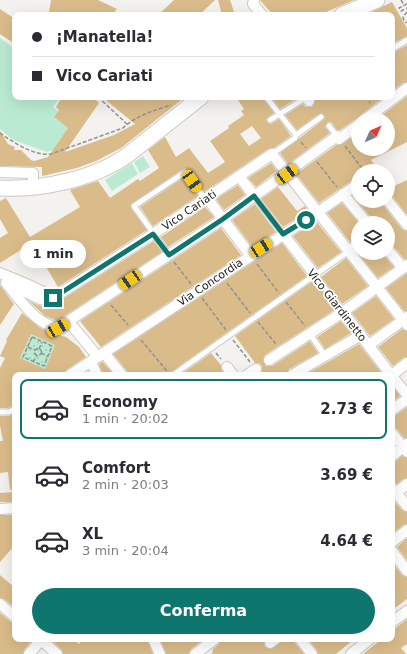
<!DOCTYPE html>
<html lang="it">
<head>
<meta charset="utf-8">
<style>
  body { margin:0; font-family:"DejaVu Sans",sans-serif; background:#f7f7f7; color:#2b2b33; height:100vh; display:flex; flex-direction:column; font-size:15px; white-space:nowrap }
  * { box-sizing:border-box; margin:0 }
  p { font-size:13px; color:#7c7c81 }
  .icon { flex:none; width:22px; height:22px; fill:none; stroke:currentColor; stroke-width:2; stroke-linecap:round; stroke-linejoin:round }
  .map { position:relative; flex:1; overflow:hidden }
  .drawer { position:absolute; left:12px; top:372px; width:383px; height:270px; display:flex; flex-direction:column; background:#fff; border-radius:8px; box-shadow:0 4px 16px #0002 }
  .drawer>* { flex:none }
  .top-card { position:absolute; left:12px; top:12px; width:383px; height:88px; border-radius:8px; box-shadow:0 4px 16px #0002; display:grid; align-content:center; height:88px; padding:0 20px; background:#fff }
  .needle { width:26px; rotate:45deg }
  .buttons { position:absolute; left:351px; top:112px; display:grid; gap:8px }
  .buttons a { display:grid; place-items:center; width:44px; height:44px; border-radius:50%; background:#fff; box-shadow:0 4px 16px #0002; font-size:20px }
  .end { position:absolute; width:18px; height:18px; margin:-9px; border:5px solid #0f766e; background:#fff; box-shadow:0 0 0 2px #fff }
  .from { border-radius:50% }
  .bubble { position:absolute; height:28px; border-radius:14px; background:#fff; box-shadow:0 4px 16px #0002; font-size:13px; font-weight:800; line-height:28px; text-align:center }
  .car { position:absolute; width:12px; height:24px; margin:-12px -6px; border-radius:5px; box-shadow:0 0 3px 1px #0007; background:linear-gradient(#f5c518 24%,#345 0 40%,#f5c518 0 76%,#345 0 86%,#f5c518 0) }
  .top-card b { display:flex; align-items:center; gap:14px; height:38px; font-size:15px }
  .top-card b+b { border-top:1px solid #e1e1e2 }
  .top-card i { width:10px; height:10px; background:#2b2b33 }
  ul { padding:7px 0 0; list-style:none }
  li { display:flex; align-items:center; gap:12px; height:60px; margin:0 8px 6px; padding:0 12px; border:2px solid transparent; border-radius:8px }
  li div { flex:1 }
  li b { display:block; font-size:15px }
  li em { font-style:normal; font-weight:800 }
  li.active { border-color:#0f766e }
  li>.icon { width:36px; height:36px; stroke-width:1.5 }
  .primary-button { display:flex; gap:8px; margin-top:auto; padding:8px 20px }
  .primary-button a { flex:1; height:46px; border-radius:24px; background:#0f766e; color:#fff; font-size:16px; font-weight:800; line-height:46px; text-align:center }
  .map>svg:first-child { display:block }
  .green { fill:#baebd2 }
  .park { fill:url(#park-dots) }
  .building { fill:#dabc8b; fill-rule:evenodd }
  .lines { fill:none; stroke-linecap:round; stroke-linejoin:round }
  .lane-casing { stroke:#cccac7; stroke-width:7 }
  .street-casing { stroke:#cccac7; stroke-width:12 }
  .primary-casing { stroke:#cccac7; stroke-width:17 }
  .path { stroke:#93918f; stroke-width:1.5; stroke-dasharray:4 2; stroke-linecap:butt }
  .lane { stroke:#fff; stroke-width:5 }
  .street { stroke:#fff; stroke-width:10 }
  .primary { stroke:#fff; stroke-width:15 }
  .route { stroke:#0f766e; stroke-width:5 }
  .labels { text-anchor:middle; stroke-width:3.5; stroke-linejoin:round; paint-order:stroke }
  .street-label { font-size:11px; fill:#1e1d1c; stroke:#fff }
</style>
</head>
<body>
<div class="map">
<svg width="407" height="654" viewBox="0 0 407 654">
  <defs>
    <pattern id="park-dots" width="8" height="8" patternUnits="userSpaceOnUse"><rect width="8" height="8" fill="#baebd2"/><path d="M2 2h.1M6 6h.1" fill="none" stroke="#9fc9b4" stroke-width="1.8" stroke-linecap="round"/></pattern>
  </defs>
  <rect width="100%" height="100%" fill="#f4f2ef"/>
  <g class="green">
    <path d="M0 38 15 49V97H60L53 107 58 111 54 117 68 128 53 150 47 152 13 140 0 129Z"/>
    <path d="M143 156 150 167 140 173 134 162Z"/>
    <path d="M132 163 138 174 112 191 105 180Z"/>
  </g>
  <path class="park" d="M31 334 55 345 45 369 20 358Z"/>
  <g class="building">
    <path d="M51 0H98L117 9 111 15H55V13L49 12Z"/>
    <path d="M174 0H215L199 15H158Z"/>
    <path d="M218 0H230L235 15H222Z"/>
    <path d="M260 0H354L319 15H273Z"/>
    <path d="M392 2 407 28V36L392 44V15H365Z"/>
    <path d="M0 9 15 19V44L0 34Z"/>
    <path d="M407 45V82L403 83 392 91V53Z"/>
    <path d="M407 96V142L371 160 379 171H358V178L354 179 319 203 296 174 336 145 342 144 358 133V149H361L363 151 368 149H388V119H377Z"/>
    <path d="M62 97H93L99 103 65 152 114 135 135 124 102 97H185L121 148 96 161 77 168 42 176V167L0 166V131L8 144 15 147 14 150H21L31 160 34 161 48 157 68 128 54 117 59 110 56 107Z"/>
    <path d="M236 97H262L274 113 267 118V122L271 124 279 119 291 136 274 148 268 149 204 192 188 170 185 168 183 169 131 204V208L147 230 58 287 32 243 0 263V238L8 233 0 219V201L6 198 30 237 80 207 70 190 98 181 110 198 138 179 140 181 159 168 148 150 165 137 176 157 189 148 208 173 225 162 210 141 229 128 228 126 244 115 241 111 244 109ZM252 126 261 138 249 146 240 134Z"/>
    <path d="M271 97H299L280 109Z"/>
    <path d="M314 97H384L362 114 360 119 354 120 340 130H337L331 122 327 123 325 127 330 133 288 164 280 153 323 120 325 117 323 114H319L297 130 285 115 303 104 306 107H312L315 101Z"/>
    <path d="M271 163 277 171 256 187 248 178Z"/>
    <path d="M184 177 198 196 153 226 140 207Z"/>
    <path d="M407 180V215L393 197 388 195V189Z"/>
    <path d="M238 185 245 195 224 210 216 199Z"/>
    <path d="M278 187 297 211 305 206 308 211 283 227 261 199Z"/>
    <path d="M358 192V201H382L383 205 402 229 407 231V259H404L393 246 388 244V223H373L372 219 353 196Z"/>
    <path d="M342 203 359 223 358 238 350 242 327 213Z"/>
    <path d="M255 204 276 232 252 247 232 220Z"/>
    <path d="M205 207 214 217 168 247 161 237Z"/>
    <path d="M316 221 341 252 318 268 293 236Z"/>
    <path d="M221 228 241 255 101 347 80 321Z"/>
    <path d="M154 241 162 252 57 321 45 316 29 301 38 305 50 308H55L59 305 61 300Z"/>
    <path d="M282 243 307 276 171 372 169 375H128L127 371 113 354Z"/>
    <path d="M358 253H382L394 267 378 278Z"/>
    <path d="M346 258 368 286 342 304 321 277Z"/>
    <path d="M407 273V311H404L386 288Z"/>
    <path d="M313 281H315L336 309 265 355 263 361 266 366H272L310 341 318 353 289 369 285 375H259L262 372V366L259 363H255L235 336Z"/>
    <path d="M0 285 14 304 0 325Z"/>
    <path d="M376 296 394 319 370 336 352 313Z"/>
    <path d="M22 313 39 327 48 332 66 337 79 347 86 357 66 370 64 375H15V405L8 408H0V368L5 358 0 356 7 341 6 340ZM31 334 55 345 45 369 20 358Z"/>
    <path d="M341 321 351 333 325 349 317 337Z"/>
    <path d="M402 329 407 331V357L403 358 393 366 378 347Z"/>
    <path d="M359 344 383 375H305Z"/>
    <path d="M211 353 221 365 222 371 225 375H180Z"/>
    <path d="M102 362H103L114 375H103L99 364Z"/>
    <path d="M392 386 400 396 392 402Z"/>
    <path d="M407 407V438H404L397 429 392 427V416L396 415Z"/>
    <path d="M15 413V490H10L8 472 0 473V441H3L0 426V416H9Z"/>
    <path d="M402 456 407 458V478L403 479 397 484 392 482V462L396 461Z"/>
    <path d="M15 492V502H0V493Z"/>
    <path d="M392 502H395L402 510 407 512V524L403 525 392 534Z"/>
    <path d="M0 515H15V545L0 562Z"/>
    <path d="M407 538V560L397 547Z"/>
    <path d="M392 562 402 575 407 577V599L392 610Z"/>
    <path d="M0 575 15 588V606L14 607 4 599 0 598Z"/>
    <path d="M0 613 11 622 15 623V639H33L24 650 23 654H0Z"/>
    <path d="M407 619V644L401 648 406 654H363L382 639H392V631Z"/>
    <path d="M50 639H73L79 644 83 639H147L153 654H63L61 649Z"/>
    <path d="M160 639H204L191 649 189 654H166Z"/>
    <path d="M221 639H265L264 644 265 647 271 649 279 644 281 639H294L295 643 304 654H212L213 649 219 644Z"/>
    <path d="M308 639H354L336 654H318L317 650Z"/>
  </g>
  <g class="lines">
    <defs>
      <g id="lane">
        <path d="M392 49 407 40"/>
        <path d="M266 97 296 135"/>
        <path d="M270 120 307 97"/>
        <path d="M329 126 337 136"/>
        <path d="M272 154 295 138 296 135 321 117"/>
        <path d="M254 196 283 234"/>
        <path d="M169 255 134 206 185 172 205 199"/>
        <path d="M315 275 343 312"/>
        <path d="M310 334 325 356"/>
        <path d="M173 375 349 251"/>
        <path d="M0 412H9L15 409"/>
      </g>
      <g id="street">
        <path d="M254 0 253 4 262 15"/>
        <path d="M307 98 309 101"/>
        <path d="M366 119 407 88"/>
        <path d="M0 172 33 173V186"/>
        <path d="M239 176 254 196"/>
        <path d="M343 194 367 223"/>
        <path d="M207 198 250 255"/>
        <path d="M388 201 407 225"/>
        <path d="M283 234 315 275"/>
        <path d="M388 250 403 268"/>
        <path d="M349 251 358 244"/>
        <path d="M0 273C11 278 49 292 55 300L52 302 40 299 9 284"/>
        <path d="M6 283C21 300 34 323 58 328L223 219 337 136 339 139 358 125"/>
        <path d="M53 298 153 234 272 154 407 325"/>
        <path d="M343 312 391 375"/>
        <path d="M69 322 98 357"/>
        <path d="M369 345 407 317"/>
        <path d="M104 353 122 375"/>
        <path d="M269 360 343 312 407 265"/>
        <path d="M91 362 97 375"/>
        <path d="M227 367 233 375"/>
        <path d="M70 375 318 212 358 184"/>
        <path d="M247 375 256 369"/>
        <path d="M292 375 361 335"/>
        <path d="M392 375 407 363"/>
        <path d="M392 376 407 395"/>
        <path d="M392 410 407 399"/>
        <path d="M392 433 407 452"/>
        <path d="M392 456 407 444"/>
        <path d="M392 488 407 506"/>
        <path d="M392 496 407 484"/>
        <path d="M0 509 15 508"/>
        <path d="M392 542 407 530"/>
        <path d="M392 551 407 571"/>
        <path d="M0 604 15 617"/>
        <path d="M392 622 407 611"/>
        <path d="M40 639 57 654"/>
        <path d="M153 639 160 654"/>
        <path d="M300 639 312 654"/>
        <path d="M270 643 275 639"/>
        <path d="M29 654 42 639"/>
        <path d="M195 654 215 639"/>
        <path d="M351 654 370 639"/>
      </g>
      <g id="primary">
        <path d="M342 15 377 0"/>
        <path d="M0 188C42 190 95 179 129 154L201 97"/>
      </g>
    </defs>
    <use href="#lane" class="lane-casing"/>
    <use href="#street" class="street-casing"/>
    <use href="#primary" class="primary-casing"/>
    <g class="path">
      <path d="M401 0 404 5"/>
      <path d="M407 4 399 8 401 11 407 8"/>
      <path d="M407 12 403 17 404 21 407 23"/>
      <path d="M98 97 127 124"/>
      <path d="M365 97 370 103"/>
      <path d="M0 133C14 143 34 156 51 154L123 128C137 115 153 111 171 105"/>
      <path d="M301 142 306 148"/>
      <path d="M345 146 364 171"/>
      <path d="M317 162 337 187"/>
      <path d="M174 262 191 284"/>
      <path d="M257 264 279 293"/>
      <path d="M227 283 250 313"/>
      <path d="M202 298 226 330"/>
      <path d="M286 302 305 326"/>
      <path d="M111 305 128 325"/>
      <path d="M258 322 276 344"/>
      <path d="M32 337 52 346 44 366 23 357Z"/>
      <path d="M141 340 167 371"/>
      <path d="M233 340 250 362"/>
      <path d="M28 347 35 350"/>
      <circle cx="38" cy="352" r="3.5"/>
      <path d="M39 349 42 342"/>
      <path d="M41 353 48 356"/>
      <path d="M216 353 221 359"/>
      <path d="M33 362 37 355"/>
    </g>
    <use href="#lane" class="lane"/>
    <use href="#street" class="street"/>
    <use href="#primary" class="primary"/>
  </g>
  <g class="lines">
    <path class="route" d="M53 298 153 234 169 255 223 219 254 196 283 234 306 220"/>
  </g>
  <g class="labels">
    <g class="street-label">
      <text transform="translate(189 210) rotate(-34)" y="4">Vico Cariati</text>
      <text transform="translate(210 282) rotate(-34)" y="4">Via Concordia</text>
      <text transform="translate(337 305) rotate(52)" y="4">Vico Giardinetto</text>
    </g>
  </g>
</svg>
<div class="buttons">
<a><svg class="needle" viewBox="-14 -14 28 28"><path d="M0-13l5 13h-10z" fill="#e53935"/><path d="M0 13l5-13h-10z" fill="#7c7c81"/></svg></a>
<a><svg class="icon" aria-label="locate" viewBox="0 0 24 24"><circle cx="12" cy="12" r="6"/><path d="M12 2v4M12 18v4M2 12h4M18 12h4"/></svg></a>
<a><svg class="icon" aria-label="layers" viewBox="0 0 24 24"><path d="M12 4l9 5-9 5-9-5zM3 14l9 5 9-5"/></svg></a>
</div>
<i class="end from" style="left:306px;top:220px"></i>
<i class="end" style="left:53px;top:298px"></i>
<div class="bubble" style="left:20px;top:240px;width:66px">1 min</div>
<i class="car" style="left:287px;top:174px;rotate:53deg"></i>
<i class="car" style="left:192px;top:181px;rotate:145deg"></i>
<i class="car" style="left:261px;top:248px;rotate:57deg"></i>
<i class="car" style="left:130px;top:280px;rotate:236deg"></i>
<i class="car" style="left:58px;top:328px;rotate:60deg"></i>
<div class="top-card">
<b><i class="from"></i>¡Manatella!</b>
<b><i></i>Vico Cariati</b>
</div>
<section class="drawer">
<ul>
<li class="active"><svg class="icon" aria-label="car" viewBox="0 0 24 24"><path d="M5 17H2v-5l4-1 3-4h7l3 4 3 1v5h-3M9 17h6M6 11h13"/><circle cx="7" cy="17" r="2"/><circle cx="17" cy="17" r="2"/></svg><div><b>Economy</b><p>1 min · 20:02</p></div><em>2.73 €</em></li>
<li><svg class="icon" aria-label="car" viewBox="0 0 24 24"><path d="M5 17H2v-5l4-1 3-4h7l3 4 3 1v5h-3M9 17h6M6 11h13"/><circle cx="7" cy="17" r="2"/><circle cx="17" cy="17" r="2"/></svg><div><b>Comfort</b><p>2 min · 20:03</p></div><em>3.69 €</em></li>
<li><svg class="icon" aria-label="car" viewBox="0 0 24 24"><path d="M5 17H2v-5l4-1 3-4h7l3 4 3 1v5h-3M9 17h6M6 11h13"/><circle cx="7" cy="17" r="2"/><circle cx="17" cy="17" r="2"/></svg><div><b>XL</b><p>3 min · 20:04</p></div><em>4.64 €</em></li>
</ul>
<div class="primary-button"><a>Conferma</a></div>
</section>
</div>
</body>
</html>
